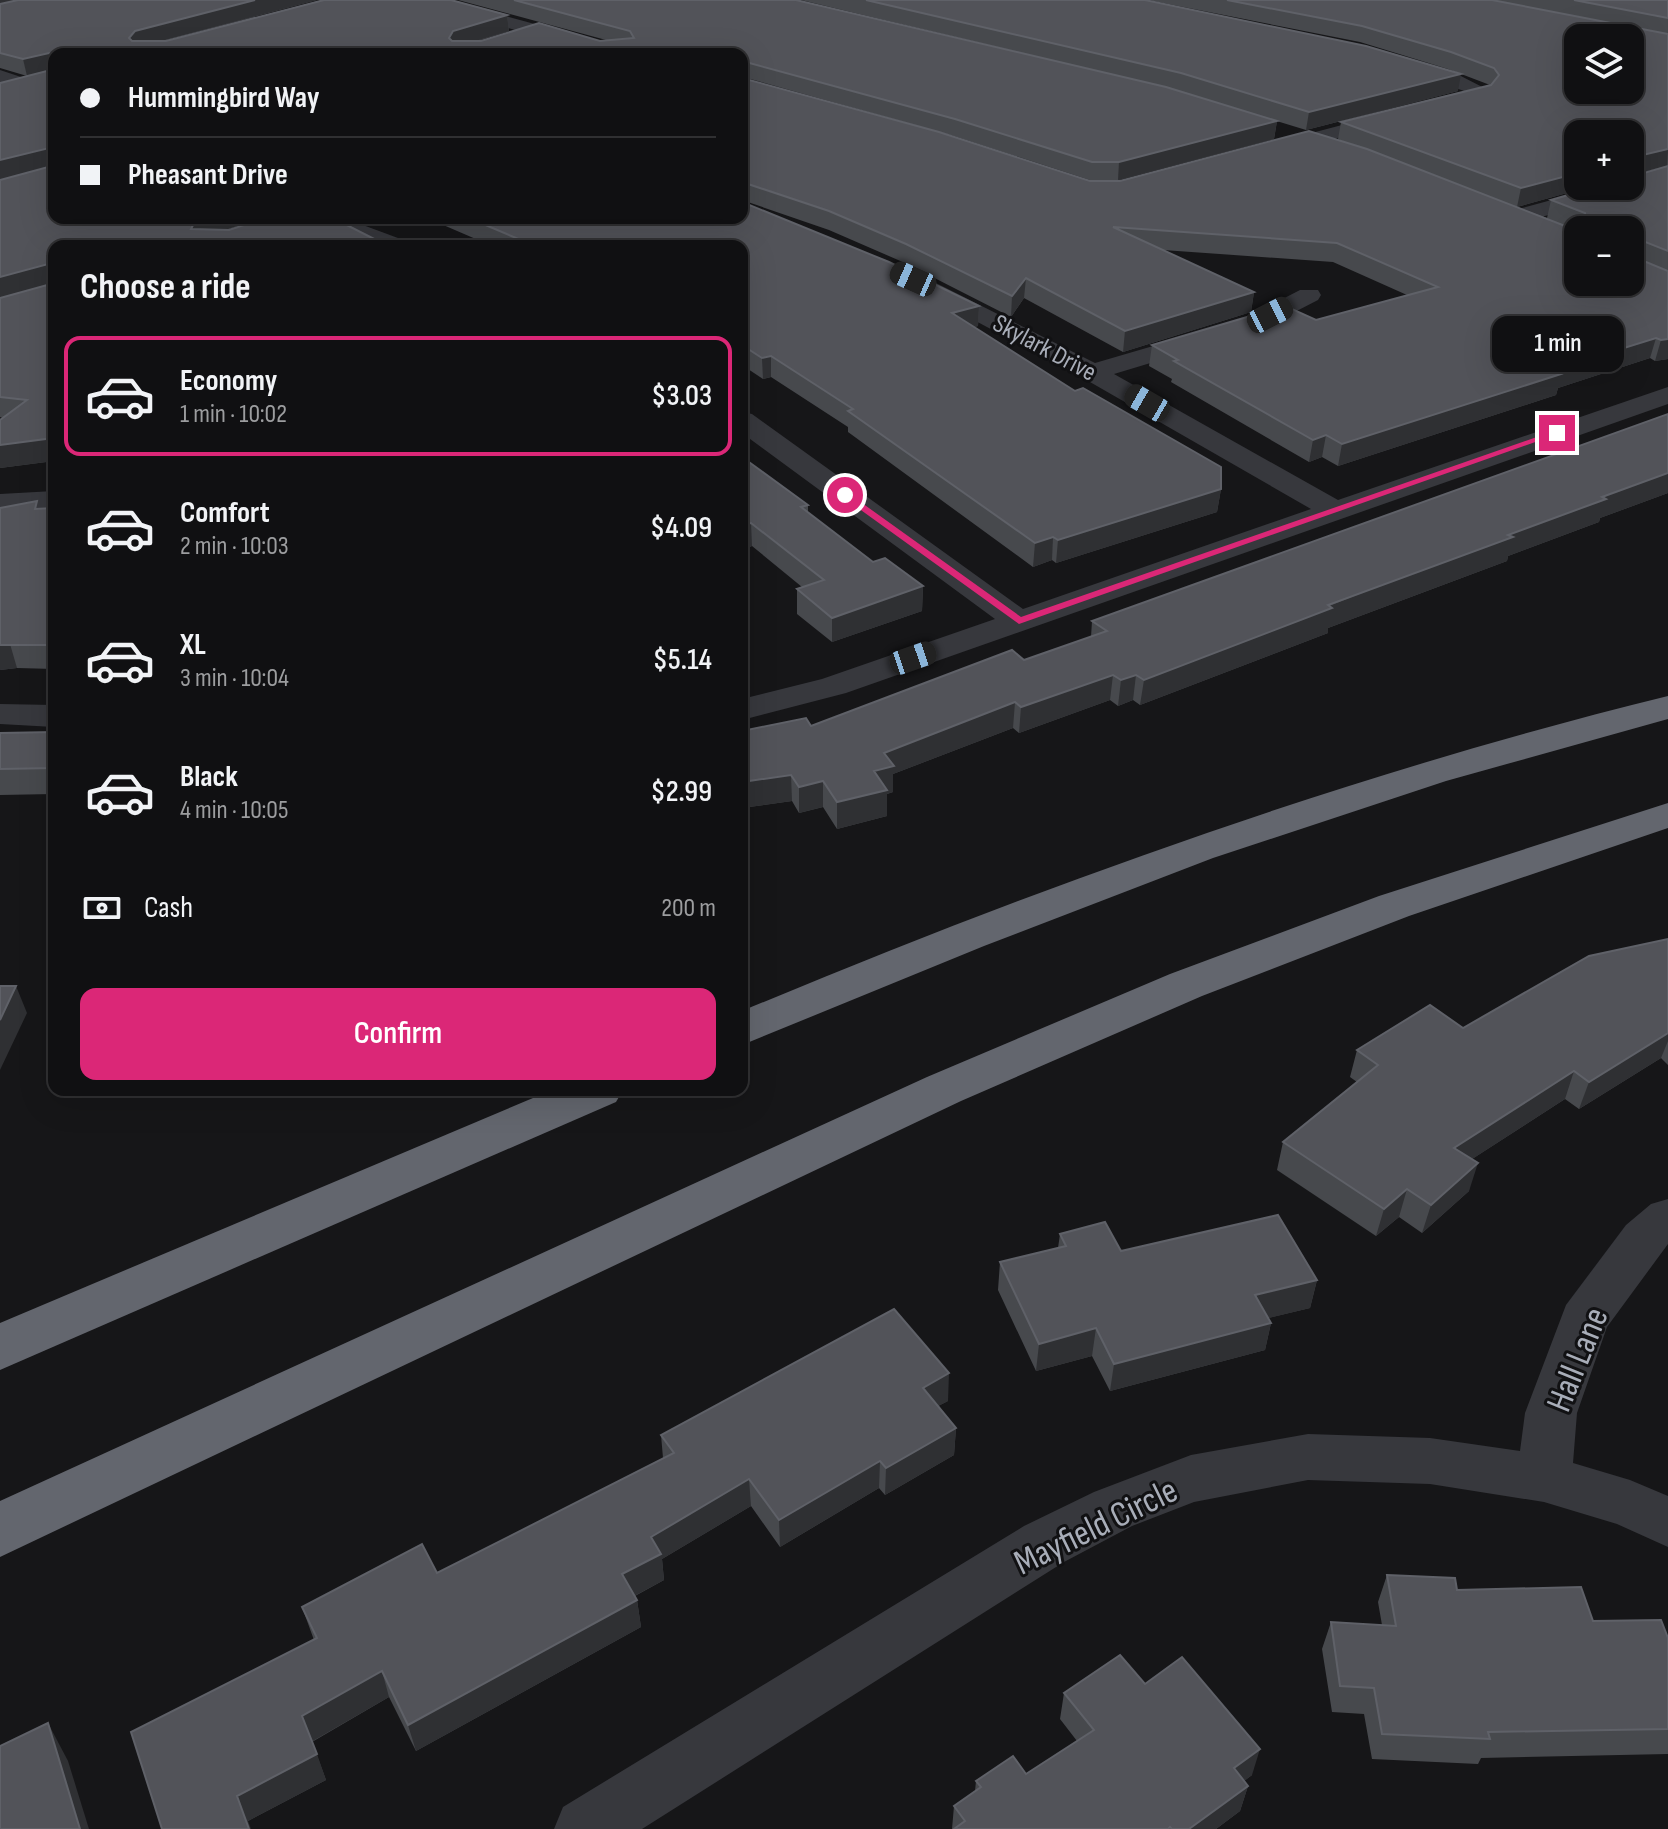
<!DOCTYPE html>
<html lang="en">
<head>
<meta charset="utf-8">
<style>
  body { margin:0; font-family:"Sofia Sans Condensed",sans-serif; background:#1e1e20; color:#f1f3f6; height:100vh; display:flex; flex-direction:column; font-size:30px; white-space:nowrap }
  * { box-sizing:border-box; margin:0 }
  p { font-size:26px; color:#9c9d9f }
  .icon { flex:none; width:44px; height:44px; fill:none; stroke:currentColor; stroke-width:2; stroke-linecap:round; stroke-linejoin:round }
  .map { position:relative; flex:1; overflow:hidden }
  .panel { position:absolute; left:48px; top:240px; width:700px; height:856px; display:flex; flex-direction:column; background:#101012; border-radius:16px; box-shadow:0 8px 32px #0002,0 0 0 2px #303032 }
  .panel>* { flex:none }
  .top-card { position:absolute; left:48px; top:48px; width:700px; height:176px; border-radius:16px; box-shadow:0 8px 32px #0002,0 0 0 2px #303032; display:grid; align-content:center; height:176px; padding:0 32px; background:#101012 }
  .fabs { position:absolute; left:1564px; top:24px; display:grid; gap:16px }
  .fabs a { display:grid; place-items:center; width:80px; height:80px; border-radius:16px; background:#101012; box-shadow:0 8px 32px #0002,0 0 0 2px #303032; font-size:40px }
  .end { position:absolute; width:36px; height:36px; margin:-18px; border:10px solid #db2777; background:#fff; box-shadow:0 0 0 4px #fff }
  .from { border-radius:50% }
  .bubble { position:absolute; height:56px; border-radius:16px; background:#101012; box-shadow:0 8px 32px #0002,0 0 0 2px #303032; font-size:26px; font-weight:600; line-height:56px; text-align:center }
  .car { position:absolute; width:24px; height:48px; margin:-24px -12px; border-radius:10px; box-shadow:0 0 6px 2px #0007; background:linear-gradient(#222 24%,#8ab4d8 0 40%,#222 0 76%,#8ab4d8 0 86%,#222 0) }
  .top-card b { display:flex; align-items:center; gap:28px; height:76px; font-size:30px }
  .top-card b+b { border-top:2px solid #303032 }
  .top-card i { width:20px; height:20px; background:#f1f3f6 }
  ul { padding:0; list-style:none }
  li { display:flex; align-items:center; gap:24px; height:120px; margin:0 16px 12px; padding:0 16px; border:4px solid transparent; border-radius:16px }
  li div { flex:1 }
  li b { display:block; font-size:30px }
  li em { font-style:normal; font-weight:600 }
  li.active { border-color:#db2777 }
  li>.icon { width:72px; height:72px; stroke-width:1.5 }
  h2 { padding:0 32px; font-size:36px; line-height:96px }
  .pay { display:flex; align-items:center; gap:20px; height:88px; padding:0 32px; font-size:30px }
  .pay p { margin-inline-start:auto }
  .primary-button { display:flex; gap:16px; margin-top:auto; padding:16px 32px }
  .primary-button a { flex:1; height:92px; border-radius:16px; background:#db2777; color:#fff; font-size:32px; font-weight:600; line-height:92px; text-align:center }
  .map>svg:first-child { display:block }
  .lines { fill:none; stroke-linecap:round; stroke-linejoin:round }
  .street { fill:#37383d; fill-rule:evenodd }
  .highway { fill:#63666e; fill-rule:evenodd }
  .wall { fill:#47494d; fill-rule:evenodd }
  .shaded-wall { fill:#2f3033 }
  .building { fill:#525359; stroke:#5f6168; stroke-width:2; fill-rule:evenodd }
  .route { fill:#db2777 }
  .labels { text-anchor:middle; stroke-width:6; stroke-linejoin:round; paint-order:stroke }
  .far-street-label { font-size:26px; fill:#a8adb8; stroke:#111113 }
  .near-street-label { font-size:36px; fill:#a8adb8; stroke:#111113 }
</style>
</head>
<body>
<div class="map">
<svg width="1668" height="1829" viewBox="0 0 1668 1829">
  <rect width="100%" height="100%" fill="#161618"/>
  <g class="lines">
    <g class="street">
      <path d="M419 0H447L630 50 632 54H602L422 4Z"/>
      <path d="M1408 59 1455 73 1492 92 1487 99 1276 154 1269 156 1259 150 1262 146 1467 92 1401 69 1399 65 1401 61Z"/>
      <path d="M0 70 33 81 36 85 26 91 0 82Z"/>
      <path d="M1630 180 1639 186 1636 191 1519 223 1508 216 1511 211 1603 186H1630Z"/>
      <path d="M312 218H344L406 241 410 246H377L315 223Z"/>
      <path d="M932 281 1095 363 1242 320 1300 290H1318L1321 295 1318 300 1260 330 1114 374 1338 500 1668 387V404L846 693 742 720V699L822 679 995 619 742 433V412L752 414 1023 609 1311 509 1083 378 923 293 920 288 923 283Z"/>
      <path d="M54 491V509L0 512V494Z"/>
      <path d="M0 704 54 705V727L0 724Z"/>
      <path d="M1668 1199V1244L1607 1327 1577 1413 1573 1463 1630 1480 1668 1496V1547L1617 1524 1544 1502 1430 1484 1308 1480 1194 1502 1132 1526 1064 1562 642 1829H554L563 1807 1024 1526 1094 1492 1191 1455 1308 1434 1430 1438 1520 1451 1525 1413 1566 1305 1626 1225 1651 1204Z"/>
    </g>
    <g class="highway">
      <path d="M1668 696V719L1446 781 1213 858 984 946 742 1045V1011C1044 885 1351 774 1668 696Z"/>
      <path d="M1668 803V828L1409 916 1202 996 961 1101 0 1557V1501L927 1077 1170 974 1379 896Z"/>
      <path d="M552 1090H623L616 1102 0 1370V1323Z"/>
    </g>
  </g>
  <g class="wall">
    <path d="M0 0H317L163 41 507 15 509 31 477 41H600L606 40 458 0H796L1118 76 801 0H1145L1458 91 1306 130 1169 88 1277 121 1274 139 1118 180H1090L954 136 743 77 742 54 54 218H261L226 230 388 246H54V461L0 468 3 418 0 417V180L27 76 0 68Z"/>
    <path d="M1148 0H1668V359L1655 361 1650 358 1558 388 1556 395 1338 466 1322 457 1309 462 1171 382 1172 379 1149 366 1152 345 1316 320 1407 295 1333 262 1163 250 1254 292 1251 312 1123 352 1024 298 1011 317 905 263 829 230 742 200V78L1090 181H1120L1347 143 1338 139 1341 122 1490 85 1448 69 1360 42ZM1630 134V175L1668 166 1551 200 1547 218 1517 207 1592 186H1578ZM1578 230H1630L1578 282Z"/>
    <path d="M427 218H742L979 306 978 326 974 327 1221 489 1217 512 1056 563 1052 560 1033 567 848 432V427L771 377 763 379 742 365V246H492Z"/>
    <path d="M1668 414V493L1600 518 1599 522 1508 556 1507 561 1328 628V633L1140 705 1133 700 1118 706 1110 700 1019 733 1013 728 893 774V792L887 794V816L837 829 823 807 799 813 792 801 742 808 811 726 1024 660 1091 637 1092 621Z"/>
    <path d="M742 457 808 505V512L873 562 923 586 922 611 832 642 797 614V589L802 587 752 546 742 550Z"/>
    <path d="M54 508V669L17 668 0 670 39 509Z"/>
    <path d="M54 732V794L0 795V733Z"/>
    <path d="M1668 939V1065L1661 1058 1579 1109 1565 1099 1472 1159 1469 1191 1422 1233 1399 1217 1376 1236 1277 1170 1283 1142 1357 1082 1350 1077 1357 1050 1463 1028Z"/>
    <path d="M1060 1234 1121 1251 1317 1280 1310 1308 1268 1318 1271 1323 1265 1350 1110 1391 1092 1356 1036 1371 998 1290 1000 1262 1058 1248Z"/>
    <path d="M948 1401 938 1406 956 1428 954 1455 885 1495 879 1488 780 1547 751 1506 662 1559 664 1580 635 1596 637 1600 641 1627 416 1751 389 1697 312 1742 326 1780 248 1821 162 1829 314 1640 302 1607 437 1573 663 1458 661 1435Z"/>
    <path d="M1387 1575 1668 1638V1754L1481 1758 1478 1764 1372 1759 1364 1714 1332 1712 1322 1649 1331 1622 1382 1625 1378 1602Z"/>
    <path d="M1145 1684 1252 1775 1244 1781 1248 1786 1240 1811 1216 1829H952L954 1806 975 1791 976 1781 1026 1774 1077 1741 1060 1719 1064 1693Z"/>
  </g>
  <g class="shaded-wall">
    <path d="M0 0H21L0 5Z"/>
    <path d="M255 0H317L138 47 129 38 135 31Z"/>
    <path d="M507 15 509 31 455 47 449 38 453 31Z"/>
    <path d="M49 53 53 69 27 76 23 59Z"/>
    <path d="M1461 74 1458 91 1306 130 1309 112Z"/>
    <path d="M1277 121 1274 139 1118 180 1119 162Z"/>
    <path d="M49 148 53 166 0 180V160Z"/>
    <path d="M1668 149 1667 166 1630 175 1634 157Z"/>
    <path d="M1578 173V186H1592L1517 207 1521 188Z"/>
    <path d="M199 218H261L200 238 191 229 196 219Z"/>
    <path d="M48 264 53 284 0 299V277Z"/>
    <path d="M1026 278 1024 298 1011 317 1012 296Z"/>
    <path d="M1254 292 1251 312 1123 352 1125 331Z"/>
    <path d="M979 306 978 326 951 334 952 313Z"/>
    <path d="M1656 338 1650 358 1558 388 1556 395 1338 466 1342 444 1553 370Z"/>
    <path d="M1668 339V359L1655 361 1661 340Z"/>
    <path d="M771 356V377L763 379 762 358Z"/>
    <path d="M54 435V461L0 468V445Z"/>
    <path d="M1326 435 1322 457 1309 462 1313 440Z"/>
    <path d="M1668 473V493L1600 518 1599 522 1508 556 1507 561 1328 628V633L1140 705 1144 680 1602 497Z"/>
    <path d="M1221 489 1217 512 1056 563 1058 540Z"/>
    <path d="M751 523 752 546 742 550V525Z"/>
    <path d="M1053 537 1052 560 1033 567 1035 543Z"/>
    <path d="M923 586 922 611 832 642V618Z"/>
    <path d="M748 637 749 662 742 664V639Z"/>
    <path d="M10 644 17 668 0 670V645Z"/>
    <path d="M1113 675 1110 700 1019 733 1021 707Z"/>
    <path d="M1136 675 1133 700 1118 706 1121 680Z"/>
    <path d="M1015 702 1013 728 893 774V792L887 794V816L837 829V802L874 771 884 753Z"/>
    <path d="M791 775 792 801 742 808V782Z"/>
    <path d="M823 781V807L799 813V787Z"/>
    <path d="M16 986 27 1013 0 1070V1020Z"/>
    <path d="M1668 1033V1041L1661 1058 1579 1109 1589 1082Z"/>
    <path d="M1574 1071 1565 1099 1446 1176 1454 1148Z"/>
    <path d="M1478 1163 1469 1191 1422 1233 1431 1205Z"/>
    <path d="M1407 1189 1399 1217 1376 1236 1384 1209Z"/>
    <path d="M1317 1280 1310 1308 1249 1323 1255 1295Z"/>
    <path d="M1271 1323 1265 1350 1110 1391 1114 1364Z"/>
    <path d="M1096 1328 1092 1356 1036 1371 1039 1344Z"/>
    <path d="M949 1373 948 1401 921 1415 923 1388Z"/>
    <path d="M956 1428 954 1455 885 1495 886 1468Z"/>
    <path d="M880 1461 879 1488 780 1547 779 1520Z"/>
    <path d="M749 1479 751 1506 662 1559 664 1580 625 1601 622 1574 651 1537Z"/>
    <path d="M637 1600 641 1627 416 1751 408 1725Z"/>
    <path d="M382 1671 389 1697 311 1742 302 1716Z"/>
    <path d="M48 1723 68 1761 89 1829H80Z"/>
    <path d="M1260 1749 1252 1775 1227 1794 1234 1768Z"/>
    <path d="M317 1754 326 1780 248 1821 251 1829H249L237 1796Z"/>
    <path d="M1248 1786 1240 1811 1216 1829H1189Z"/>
  </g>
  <g class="building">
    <path d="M18 0H255L135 31 129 38 132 41H166L324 0H451L507 15 453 31 449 38 452 41H481L539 23 600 41 634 38 630 31 514 0H796L1166 87 1277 121 1119 162H1092L955 119 742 61V54H54V218H199L196 219 191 229 229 230 265 218H333L388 246H54L53 438 0 445V420L27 400 0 397V298L51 284 52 267 48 264 0 277V180L52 166V151L49 148 0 160V83L51 70 53 56 49 53 23 59 0 53V4Z"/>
    <path d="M866 0H1145L1366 46 1461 74 1309 112 1181 73Z"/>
    <path d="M1227 0H1492L1668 34V149L1634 157 1632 165H1630V134H1578V173L1521 188 1341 122 1491 85 1499 75 1494 68 1451 52 1362 26ZM1578 38H1630V90H1578Z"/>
    <path d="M1574 0H1668V18Z"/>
    <path d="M742 78 939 132 1090 181H1120L1309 131 1367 149 1578 231V282H1630V230H1586L1585 213 1551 200 1599 186H1630V177L1668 166V251L1633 237 1634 257 1668 271V339L1661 340 1656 338 1553 370 1561 374 1342 444 1326 435 1313 440 1174 361 1178 360 1152 345 1264 312 1281 304 1316 320 1438 287 1337 243 1113 227 1254 292 1125 331 1026 278 1012 296 906 244 829 211 742 182Z"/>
    <path d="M742 202 889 262 979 306 952 313 1075 391 1083 388 1221 467V489L1058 540 1053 537 1035 543 848 411 853 409 771 356 762 358 742 345V246H535L469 218H742Z"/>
    <path d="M1668 414V473L1602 497 1606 499 1508 535 1513 537 1328 605 1332 608 1144 680 1136 675 1121 680 1113 675 1021 707 1015 702 884 753 894 766 874 771 887 790 837 802 823 781 799 787 791 775 742 782V731L806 718 811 726 1012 650 1024 660 1107 631 1092 621Z"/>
    <path d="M742 457 808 505 801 507 873 562 885 558 923 586 832 618 797 589 824 580 751 523 742 525Z"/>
    <path d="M37 501 35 509 54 508V645H0V508Z"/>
    <path d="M742 631 748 637 742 639Z"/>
    <path d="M54 732V768L0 769V733Z"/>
    <path d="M1668 939V1033L1589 1082 1574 1071 1454 1148 1478 1163 1431 1205 1407 1189 1384 1209 1283 1142 1378 1065 1357 1050 1430 1005 1463 1028 1589 956Z"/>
    <path d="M0 986H16L0 1020Z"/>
    <path d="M1278 1215 1317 1280 1255 1295 1271 1323 1114 1364 1096 1328 1039 1344 1000 1262 1066 1246 1060 1234 1105 1222 1121 1251Z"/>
    <path d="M894 1309 949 1373 923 1388 956 1428 886 1468 880 1461 779 1520 749 1479 651 1537 661 1554 622 1574 637 1600 408 1725 382 1671 302 1716 317 1754 237 1796 249 1829H162L131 1732 317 1638 302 1607 422 1544 437 1573 674 1453 661 1435Z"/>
    <path d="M1387 1575 1455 1578 1457 1590 1581 1587 1593 1621 1661 1620 1668 1638V1729L1488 1732 1490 1739 1382 1734 1374 1688 1340 1686 1331 1622 1396 1626Z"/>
    <path d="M1120 1655 1145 1684 1182 1657 1260 1749 1234 1768 1248 1786 1189 1829H1172L1170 1827 1168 1829H954L965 1821 954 1806 981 1787 976 1781 1013 1756 1026 1774 1094 1730 1064 1693Z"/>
    <path d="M48 1723 80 1829H0V1746Z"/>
  </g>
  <path class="route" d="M1554 431 1561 433 1019 624 840 495 848 493 1021 617Z"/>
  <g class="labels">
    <g class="far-street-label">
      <text transform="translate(1045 347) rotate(28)" y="9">Skylark Drive</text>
    </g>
    <g class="near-street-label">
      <text transform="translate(1576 1359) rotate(-68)" y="13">Hall Lane</text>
      <text transform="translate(1095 1525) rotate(-26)" y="13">Mayfield Circle</text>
    </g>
  </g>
</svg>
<div class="fabs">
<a><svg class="icon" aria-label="layers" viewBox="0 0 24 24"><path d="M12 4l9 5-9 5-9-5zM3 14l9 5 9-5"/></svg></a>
<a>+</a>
<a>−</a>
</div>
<i class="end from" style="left:845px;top:495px"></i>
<i class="end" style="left:1557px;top:433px"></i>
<div class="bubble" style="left:1492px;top:316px;width:132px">1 min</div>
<i class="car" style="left:913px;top:279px;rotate:294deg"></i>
<i class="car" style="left:1270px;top:315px;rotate:63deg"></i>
<i class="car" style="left:1147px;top:403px;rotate:300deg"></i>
<i class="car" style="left:913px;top:658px;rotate:71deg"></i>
<div class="top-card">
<b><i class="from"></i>Hummingbird Way</b>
<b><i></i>Pheasant Drive</b>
</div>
<section class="panel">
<h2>Choose a ride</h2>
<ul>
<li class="active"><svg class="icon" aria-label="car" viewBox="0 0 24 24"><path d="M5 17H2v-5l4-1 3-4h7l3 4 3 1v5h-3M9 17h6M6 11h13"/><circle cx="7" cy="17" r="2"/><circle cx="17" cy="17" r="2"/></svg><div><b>Economy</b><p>1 min · 10:02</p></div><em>$3.03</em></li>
<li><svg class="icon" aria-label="car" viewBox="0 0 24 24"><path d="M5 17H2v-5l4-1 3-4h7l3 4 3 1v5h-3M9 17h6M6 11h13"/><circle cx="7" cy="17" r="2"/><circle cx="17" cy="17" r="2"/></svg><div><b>Comfort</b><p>2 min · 10:03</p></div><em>$4.09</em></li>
<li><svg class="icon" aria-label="car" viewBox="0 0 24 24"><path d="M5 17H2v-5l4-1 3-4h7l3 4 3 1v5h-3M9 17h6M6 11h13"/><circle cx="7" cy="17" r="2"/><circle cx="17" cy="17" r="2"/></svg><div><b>XL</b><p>3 min · 10:04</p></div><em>$5.14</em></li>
<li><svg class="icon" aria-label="car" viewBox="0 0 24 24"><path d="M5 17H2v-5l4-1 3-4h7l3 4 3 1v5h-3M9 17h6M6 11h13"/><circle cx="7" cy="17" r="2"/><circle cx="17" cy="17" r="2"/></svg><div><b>Black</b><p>4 min · 10:05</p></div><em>$2.99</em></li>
</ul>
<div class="pay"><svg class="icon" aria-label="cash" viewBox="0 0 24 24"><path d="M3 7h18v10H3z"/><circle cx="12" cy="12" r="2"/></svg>Cash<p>200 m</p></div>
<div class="primary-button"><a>Confirm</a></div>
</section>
</div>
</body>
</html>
